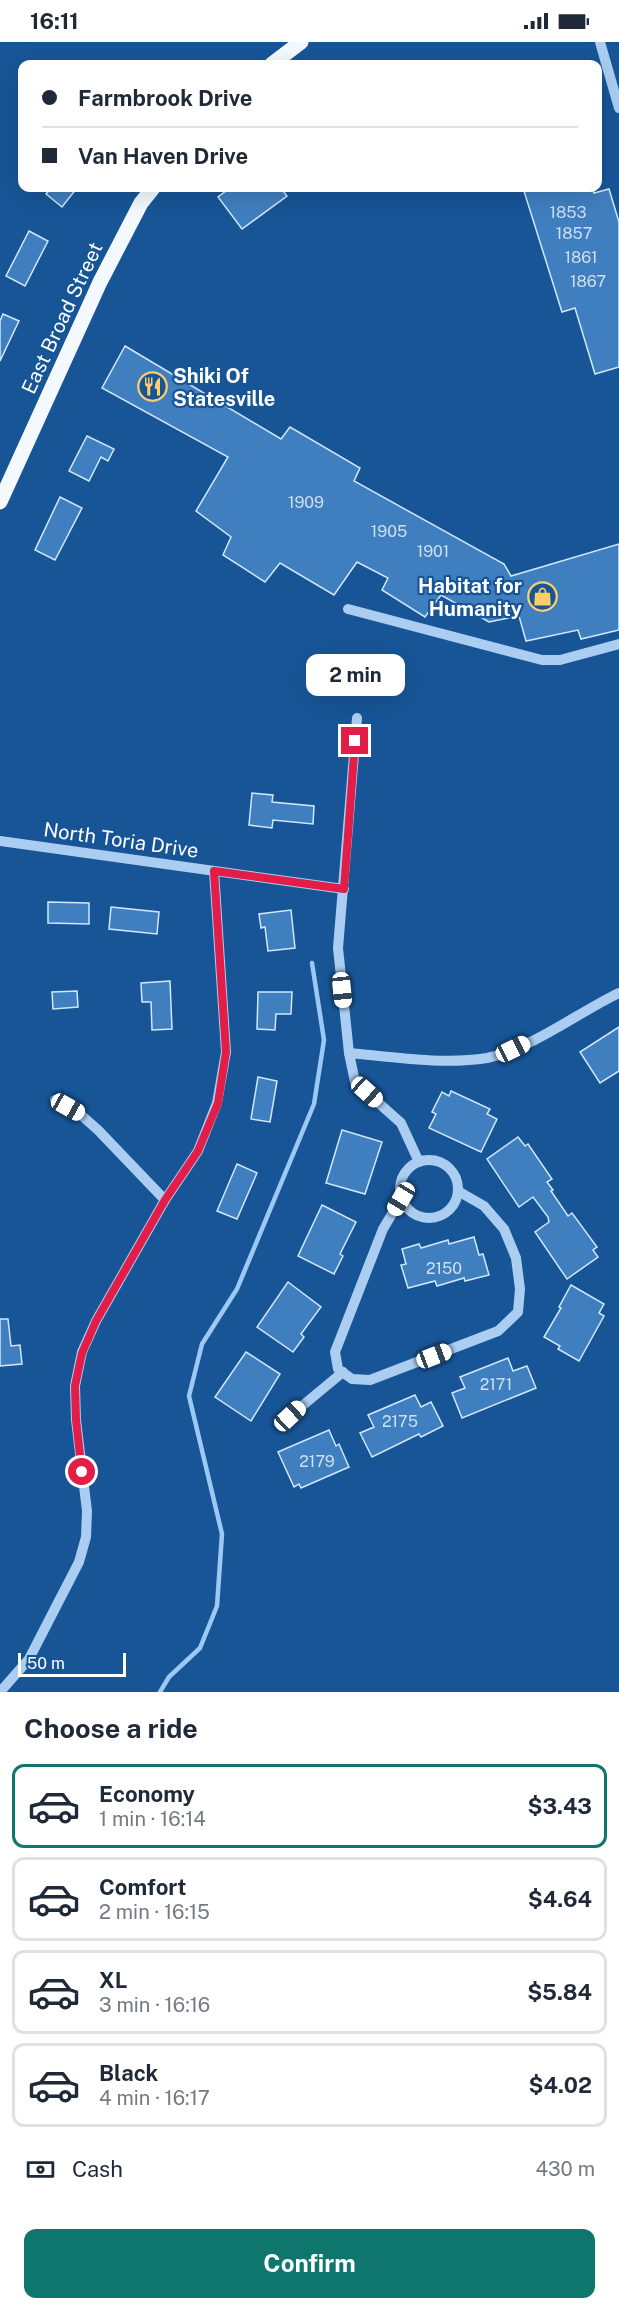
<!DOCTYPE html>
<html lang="en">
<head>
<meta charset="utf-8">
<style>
  body { margin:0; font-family:"Public Sans",sans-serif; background:#f6f6f7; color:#1f2937; height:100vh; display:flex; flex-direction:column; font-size:22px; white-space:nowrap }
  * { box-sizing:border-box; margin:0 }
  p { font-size:20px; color:#747a83 }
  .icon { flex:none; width:33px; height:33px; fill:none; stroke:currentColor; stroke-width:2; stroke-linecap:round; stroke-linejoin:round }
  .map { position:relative; height:1650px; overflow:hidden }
  .drawer { display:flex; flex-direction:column; background:#fff; flex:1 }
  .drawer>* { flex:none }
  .hud { position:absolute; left:18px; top:18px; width:584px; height:132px; border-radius:12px; box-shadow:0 6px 24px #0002; display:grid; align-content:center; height:132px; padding:0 24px; background:#fff }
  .scale { position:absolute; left:18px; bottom:15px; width:108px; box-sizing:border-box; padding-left:6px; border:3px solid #fff; border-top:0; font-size:16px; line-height:21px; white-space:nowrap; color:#fff; -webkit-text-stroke:4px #175597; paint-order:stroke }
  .end { position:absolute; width:27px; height:27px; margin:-14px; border:8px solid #e11d48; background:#fff; box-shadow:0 0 0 3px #fff }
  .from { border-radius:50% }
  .bubble { position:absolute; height:42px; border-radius:12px; background:#fff; box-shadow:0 6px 24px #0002; font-size:20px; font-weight:700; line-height:42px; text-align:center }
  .car { position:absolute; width:18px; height:36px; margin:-18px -9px; border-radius:8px; box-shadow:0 0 4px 2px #0007; background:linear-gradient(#fff 24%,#345 0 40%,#fff 0 76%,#345 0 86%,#fff 0) }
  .hud b { display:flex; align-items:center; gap:21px; height:57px; font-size:22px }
  .hud b+b { border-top:2px solid #e0e1e3 }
  .hud i { width:15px; height:15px; background:#1f2937 }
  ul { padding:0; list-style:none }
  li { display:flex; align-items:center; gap:18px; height:84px; margin:0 12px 9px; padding:0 12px; border:3px solid #e0e1e3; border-radius:12px }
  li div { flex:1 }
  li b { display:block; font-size:22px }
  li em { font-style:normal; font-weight:700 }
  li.selected { border-color:#0f766e }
  li>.icon { width:54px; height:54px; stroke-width:1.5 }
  h2 { padding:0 24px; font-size:27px; line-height:72px }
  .pay { display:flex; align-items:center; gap:15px; height:66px; padding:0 24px; font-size:22px }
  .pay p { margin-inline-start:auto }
  .cta { display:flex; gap:12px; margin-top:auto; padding:12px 24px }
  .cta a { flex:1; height:69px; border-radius:12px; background:#0f766e; color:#fff; font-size:24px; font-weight:700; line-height:69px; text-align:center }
  .status { display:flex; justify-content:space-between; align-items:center; height:42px; padding:0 30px; background:#fff; direction:ltr }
  .status svg { height:16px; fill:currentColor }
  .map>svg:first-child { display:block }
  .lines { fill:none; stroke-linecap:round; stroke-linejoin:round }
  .stream { stroke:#9cc9f4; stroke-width:4.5 }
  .building { fill:#407fbf; stroke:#d1e7fc; stroke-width:1.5 }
  .minor { stroke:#aacdf1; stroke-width:10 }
  .major { stroke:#f4f9ff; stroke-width:15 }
  .route { stroke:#e11d48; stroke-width:8 }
  .labels { text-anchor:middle; stroke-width:4.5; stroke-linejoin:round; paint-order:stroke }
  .number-label { font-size:16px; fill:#cfdfef }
  .street-label { font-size:20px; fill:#fff; stroke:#175597 }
  .poi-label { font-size:20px; font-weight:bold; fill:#fff; stroke:#175597; text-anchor:start }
</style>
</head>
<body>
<div class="status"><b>16:11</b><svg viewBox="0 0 49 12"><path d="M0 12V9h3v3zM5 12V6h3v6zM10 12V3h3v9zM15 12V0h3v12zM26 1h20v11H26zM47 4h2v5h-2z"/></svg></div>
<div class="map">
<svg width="619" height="1650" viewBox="0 0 619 1650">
  <rect width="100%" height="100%" fill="#175597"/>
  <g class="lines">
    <path class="stream" d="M160 1650 169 1635 200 1606 217 1564 222 1492 189 1354 202 1302 237 1247 314 1062 324 998 312 921"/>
  </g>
  <g class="building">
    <path d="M51 146H77L62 165 46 152Z"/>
    <path d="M230 146H281L287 154 242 187 218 155Z"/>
    <path d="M523 146H592L594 151 609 147 619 180V325L595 332 575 266 562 270Z"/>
    <path d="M29 189 48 199 25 244 6 234Z"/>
    <path d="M3 272 19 279 0 319V279Z"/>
    <path d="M125 304 281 397 290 385 360 426 354 439 504 522 511 534 619 502V588L581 597 578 588 526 599 519 574 489 580 441 553 425 575 382 548 388 536 357 520 334 553 280 521 265 540 223 513 231 495 196 469 228 415 102 346Z"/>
    <path d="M87 394 114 407 108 419 101 415 89 439 69 429Z"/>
    <path d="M60 455 82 466 55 518 35 508Z"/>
    <path d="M252 751 273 753 272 760 314 764 313 782 273 778 272 786 249 783Z"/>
    <path d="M48 860 89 861V882L48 881Z"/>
    <path d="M111 865 159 870 157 892 109 887Z"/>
    <path d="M291 868 295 906 268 909 265 885 261 886 259 872Z"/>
    <path d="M170 939 172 987 152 988 151 960H142L141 941Z"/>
    <path d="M77 949 78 965 53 967 52 950Z"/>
    <path d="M258 950H292L291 972H276L275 988 257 987Z"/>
    <path d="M619 985V1029L600 1041 580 1010Z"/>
    <path d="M258 1035 277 1039 270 1080 251 1077Z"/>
    <path d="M451 1049 490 1067 487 1072 497 1077 481 1110 429 1086 436 1072 432 1070 442 1050 449 1054Z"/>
    <path d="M342 1088 382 1100 365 1152 326 1141Z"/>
    <path d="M518 1095 525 1104 528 1102 552 1137 547 1140 553 1148 551 1149 568 1174 572 1171 597 1205 593 1208 598 1215 567 1237 535 1190 549 1180 548 1175 533 1155 519 1165 487 1117Z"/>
    <path d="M237 1122 257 1131 237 1177 217 1169Z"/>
    <path d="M322 1163 356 1180 340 1212 343 1214 334 1232 298 1214Z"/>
    <path d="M474 1195 479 1213 483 1212 489 1233 465 1239 464 1236 437 1244 435 1239 408 1246 401 1223 406 1222 402 1207 419 1202 421 1206 448 1198 449 1202Z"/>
    <path d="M288 1240 321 1265 301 1292 304 1295 293 1310 257 1285Z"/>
    <path d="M571 1243 604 1262 599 1271 604 1274 579 1319 558 1307 560 1304 544 1295 561 1266 559 1265Z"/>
    <path d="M0 1277H8L11 1304 20 1303 22 1322 0 1324Z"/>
    <path d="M246 1310 280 1332 251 1379 215 1355Z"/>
    <path d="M508 1316 513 1329 527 1324 536 1346 462 1376 452 1351 465 1346 460 1335Z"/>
    <path d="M415 1353 421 1365 431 1360 443 1384 421 1395 419 1392 372 1415 360 1391 374 1385 368 1373Z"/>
    <path d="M329 1388 336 1404 339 1402 349 1425 301 1446 299 1442 294 1445 278 1410Z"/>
  </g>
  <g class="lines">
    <g class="minor">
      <path d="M600 0 619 66"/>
      <path d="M348 567 542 618H560L619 602"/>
      <path d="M357 676 338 906 349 1011C393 1015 443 1023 487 1016 529 1008 579 970 619 951"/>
      <path d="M0 799 344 847"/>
      <path d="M349 1011 355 1040 401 1081 419 1120"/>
      <path d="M55 1058 81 1073 98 1088 165 1158"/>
      <circle cx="429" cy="1147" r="29"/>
      <path d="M401 1157 383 1187 335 1310 338 1327 352 1337 370 1338 498 1289 518 1270 520 1247 516 1216 504 1187 484 1164 458 1149"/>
      <path d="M290 1374 343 1330"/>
      <path d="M0 1650 29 1617 79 1520 86 1495 87 1469 76 1378 75 1344 82 1310 96 1279 165 1158 198 1109 217 1061 226 1010 214 829"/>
    </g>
    <g class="major">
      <path d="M272 22 301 0"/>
      <path d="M0 460 100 240 141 161 153 146"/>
    </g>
  </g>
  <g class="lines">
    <path class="route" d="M82 1430 76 1378 75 1344 82 1311 96 1279 165 1158 198 1109 218 1061 226 1010 214 829 344 847 355 699"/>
  </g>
  <defs>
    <symbol id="restaurant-ring" viewBox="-11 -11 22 22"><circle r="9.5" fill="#175597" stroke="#ffcd6a" stroke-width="1.5"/><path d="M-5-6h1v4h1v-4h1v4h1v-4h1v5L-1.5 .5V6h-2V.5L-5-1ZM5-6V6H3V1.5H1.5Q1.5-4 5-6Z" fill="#ffcd6a"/></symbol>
    <symbol id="shop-ring" viewBox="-11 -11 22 22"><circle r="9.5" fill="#175597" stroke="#ffcd6a" stroke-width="1.5"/><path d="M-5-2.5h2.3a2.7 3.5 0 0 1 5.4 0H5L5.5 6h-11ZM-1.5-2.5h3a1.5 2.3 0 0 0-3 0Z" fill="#ffcd6a"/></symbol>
  </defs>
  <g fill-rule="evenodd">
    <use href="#restaurant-ring" x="136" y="328" width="33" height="33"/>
    <use href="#shop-ring" x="526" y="538" width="33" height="33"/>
  </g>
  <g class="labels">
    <g class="number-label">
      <text x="568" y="176">1853</text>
      <text x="574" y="197">1857</text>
      <text x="581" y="221">1861</text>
      <text x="588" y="245">1867</text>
      <text x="306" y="466">1909</text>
      <text x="389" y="495">1905</text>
      <text x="433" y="515">1901</text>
      <text x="444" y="1232">2150</text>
      <text x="496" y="1348">2171</text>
      <text x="400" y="1385">2175</text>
      <text x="317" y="1425">2179</text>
    </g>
    <g class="street-label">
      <text transform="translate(62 276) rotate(-65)" y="7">East Broad Street</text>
      <text transform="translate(121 798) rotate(8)" y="7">North Toria Drive</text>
    </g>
    <g class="poi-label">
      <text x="173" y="341">Shiki Of<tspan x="173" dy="23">Statesville</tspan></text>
      <text x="522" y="551" text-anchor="end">Habitat for<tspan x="522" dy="23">Humanity</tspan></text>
    </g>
  </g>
</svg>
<div class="scale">50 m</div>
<i class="end from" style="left:82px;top:1430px"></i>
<i class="end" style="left:355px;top:699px"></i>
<div class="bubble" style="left:306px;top:612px;width:99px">2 min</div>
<i class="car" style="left:342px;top:948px;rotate:174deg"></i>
<i class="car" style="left:513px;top:1007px;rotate:64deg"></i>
<i class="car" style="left:367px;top:1050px;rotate:132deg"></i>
<i class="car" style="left:68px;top:1065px;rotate:119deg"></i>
<i class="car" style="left:401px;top:1157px;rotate:211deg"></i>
<i class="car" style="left:434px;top:1314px;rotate:69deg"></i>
<i class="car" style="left:290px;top:1374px;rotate:47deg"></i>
<div class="hud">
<b><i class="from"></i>Farmbrook Drive</b>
<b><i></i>Van Haven Drive</b>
</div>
</div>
<section class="drawer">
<h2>Choose a ride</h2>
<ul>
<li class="selected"><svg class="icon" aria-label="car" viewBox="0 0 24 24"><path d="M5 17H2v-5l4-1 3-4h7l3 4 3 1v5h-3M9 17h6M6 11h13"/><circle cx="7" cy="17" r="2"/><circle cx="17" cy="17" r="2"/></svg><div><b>Economy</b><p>1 min · 16:14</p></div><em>$3.43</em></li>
<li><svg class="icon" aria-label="car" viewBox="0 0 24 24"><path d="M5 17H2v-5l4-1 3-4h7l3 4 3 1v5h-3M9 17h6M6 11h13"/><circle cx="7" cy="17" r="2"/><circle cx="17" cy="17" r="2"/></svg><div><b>Comfort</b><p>2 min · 16:15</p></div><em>$4.64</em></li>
<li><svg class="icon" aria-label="car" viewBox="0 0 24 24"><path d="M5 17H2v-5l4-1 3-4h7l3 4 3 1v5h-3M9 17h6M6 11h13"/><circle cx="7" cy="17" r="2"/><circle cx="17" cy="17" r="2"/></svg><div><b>XL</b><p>3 min · 16:16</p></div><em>$5.84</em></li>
<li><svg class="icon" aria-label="car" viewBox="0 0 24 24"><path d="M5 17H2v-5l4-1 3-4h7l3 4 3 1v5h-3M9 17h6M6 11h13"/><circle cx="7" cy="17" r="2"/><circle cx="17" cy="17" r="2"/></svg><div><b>Black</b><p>4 min · 16:17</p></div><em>$4.02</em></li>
</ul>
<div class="pay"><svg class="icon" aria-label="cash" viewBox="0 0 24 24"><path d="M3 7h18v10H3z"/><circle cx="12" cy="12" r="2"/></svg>Cash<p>430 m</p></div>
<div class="cta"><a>Confirm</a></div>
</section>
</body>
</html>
